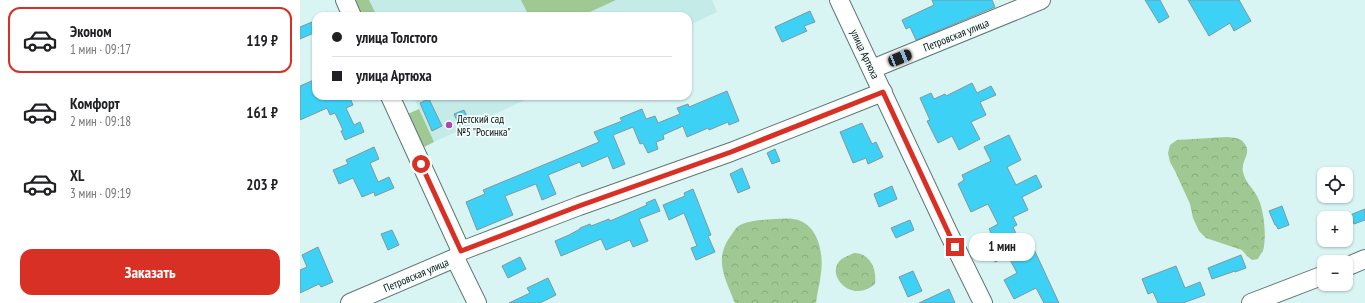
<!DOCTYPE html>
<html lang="ru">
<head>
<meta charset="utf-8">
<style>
  body { margin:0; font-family:"PT Sans Narrow",sans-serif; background:#f2f2f2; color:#202124; height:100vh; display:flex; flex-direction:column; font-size:15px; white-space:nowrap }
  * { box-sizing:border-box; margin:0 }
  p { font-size:13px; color:#757577 }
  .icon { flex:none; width:22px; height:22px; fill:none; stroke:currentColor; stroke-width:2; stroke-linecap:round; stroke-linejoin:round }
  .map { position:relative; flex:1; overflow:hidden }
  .drawer { display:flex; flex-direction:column; background:#fff; width:300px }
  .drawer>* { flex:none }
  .banner { position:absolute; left:12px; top:12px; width:380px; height:88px; border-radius:12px; box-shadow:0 1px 3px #0004; display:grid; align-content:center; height:88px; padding:0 20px; background:#fff }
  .controls { position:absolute; left:1017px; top:167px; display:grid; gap:8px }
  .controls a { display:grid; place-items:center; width:36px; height:36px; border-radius:8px; background:#fff; box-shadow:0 1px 3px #0004; font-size:20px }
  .end { position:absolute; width:18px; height:18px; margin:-9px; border:5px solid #d93025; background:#fff; box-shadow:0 0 0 2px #fff }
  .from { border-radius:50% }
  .bubble { position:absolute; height:28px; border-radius:12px; background:#fff; box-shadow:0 1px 3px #0004; font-size:13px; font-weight:800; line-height:28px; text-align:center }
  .car { position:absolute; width:12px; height:24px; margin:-12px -6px; border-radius:5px; box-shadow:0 0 3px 1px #0007; background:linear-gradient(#222 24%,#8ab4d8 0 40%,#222 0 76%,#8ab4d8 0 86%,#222 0) }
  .banner b { display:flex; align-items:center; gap:14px; height:38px; font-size:15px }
  .banner b+b { border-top:1px solid #e0e0e0 }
  .banner i { width:10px; height:10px; background:#202124 }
  ul { padding:7px 0 0; list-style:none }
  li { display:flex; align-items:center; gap:12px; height:66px; margin:0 8px 6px; padding:0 12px; border:2px solid transparent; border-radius:12px }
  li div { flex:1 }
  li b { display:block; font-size:15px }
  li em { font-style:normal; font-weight:800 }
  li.current { border-color:#d93025 }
  li>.icon { width:36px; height:36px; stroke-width:1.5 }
  .action { display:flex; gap:8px; margin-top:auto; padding:8px 20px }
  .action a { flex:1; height:46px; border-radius:12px; background:#d93025; color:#fff; font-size:16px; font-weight:800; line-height:46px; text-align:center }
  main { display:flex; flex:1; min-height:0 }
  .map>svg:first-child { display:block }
  .built { fill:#c5ebe9 }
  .grass { fill:#9fc892 }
  .forest { fill:url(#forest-crowns) }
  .building { fill:#3ed1f6; stroke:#8098a0 }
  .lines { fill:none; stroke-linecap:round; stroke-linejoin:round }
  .minor-casing { stroke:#5e7776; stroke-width:20 }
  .minor { stroke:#fff; stroke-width:18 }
  .route { stroke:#d93025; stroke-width:5 }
  .poi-dot { fill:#ac49af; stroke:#f3fefd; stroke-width:1.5 }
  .labels { text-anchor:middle; stroke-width:3.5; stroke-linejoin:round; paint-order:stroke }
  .street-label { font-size:11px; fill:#071110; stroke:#f3fefd }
  .poi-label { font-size:11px; fill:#071110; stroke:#f3fefd; text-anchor:start }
</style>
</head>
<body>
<main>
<section class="drawer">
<ul>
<li class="current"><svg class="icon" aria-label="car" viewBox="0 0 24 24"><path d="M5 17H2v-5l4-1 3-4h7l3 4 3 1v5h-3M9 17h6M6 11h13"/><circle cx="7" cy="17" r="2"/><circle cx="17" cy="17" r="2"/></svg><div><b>Эконом</b><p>1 мин · 09:17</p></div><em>119 ₽</em></li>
<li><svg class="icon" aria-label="car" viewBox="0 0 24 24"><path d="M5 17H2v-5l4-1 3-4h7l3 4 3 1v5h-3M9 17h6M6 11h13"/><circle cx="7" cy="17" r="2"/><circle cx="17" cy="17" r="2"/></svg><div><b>Комфорт</b><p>2 мин · 09:18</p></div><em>161 ₽</em></li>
<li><svg class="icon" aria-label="car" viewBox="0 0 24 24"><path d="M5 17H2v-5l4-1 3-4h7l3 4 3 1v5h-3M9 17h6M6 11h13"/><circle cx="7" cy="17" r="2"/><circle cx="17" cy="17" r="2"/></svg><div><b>XL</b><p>3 мин · 09:19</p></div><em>203 ₽</em></li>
</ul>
<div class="action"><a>Заказать</a></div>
</section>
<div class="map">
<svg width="1065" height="303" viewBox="0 0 1065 303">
  <defs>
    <pattern id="forest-crowns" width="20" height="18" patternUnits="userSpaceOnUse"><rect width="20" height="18" fill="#9fc892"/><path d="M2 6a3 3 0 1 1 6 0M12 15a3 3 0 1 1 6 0" fill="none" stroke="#87ab7d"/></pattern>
  </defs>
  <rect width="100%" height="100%" fill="#d8f5f3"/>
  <g class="built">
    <path d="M69 0H412L417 12 388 26V16H77Z"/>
    <path d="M113 96H234L134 142Z"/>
  </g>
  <g class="grass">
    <path d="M50 0H69L77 16H57Z"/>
    <path d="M221 0H316L281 16H229Z"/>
    <path d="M119 109 134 142 118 150 103 116Z"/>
  </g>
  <g class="forest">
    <path d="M927 137C933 138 940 137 944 143 953 153 940 161 943 172 945 182 952 187 957 196 964 208 967 237 963 251 962 253 959 256 958 259L952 260 947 256 942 250 906 238 899 231 893 218 890 204 875 171 870 162 868 153 870 145 877 140Z"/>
    <path d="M474 219C480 219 487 218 493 219 517 222 524 251 521 273 520 283 517 293 516 303H435L434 301C425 278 414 259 430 237 433 233 436 227 440 225 451 220 463 220 474 219Z"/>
    <path d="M554 253C570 253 577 269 575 284 570 288 565 291 558 291 545 292 530 276 538 263 541 258 548 256 554 253Z"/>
  </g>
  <g class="building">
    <path d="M632 0H692L695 7 616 40 610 27 606 29 602 20 634 5Z"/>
    <path d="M845 0H860L869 17 859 23Z"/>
    <path d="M888 0H939L951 21 934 31 930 23 909 36Z"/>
    <path d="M510 11 515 22 504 26 507 31 482 42 475 27Z"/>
    <path d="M12 22 16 32 0 39V27Z"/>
    <path d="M16 79V96H49L53 105 46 108 54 125 60 122 64 132 45 140 41 131 43 130 35 113 30 115 27 108 0 120V86Z"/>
    <path d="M672 83 677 93 691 86 696 95 680 102 686 115 671 122 680 139 659 150 652 136 638 143 627 121 630 120 620 98 631 93 634 99 645 94 646 96Z"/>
    <path d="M427 91 439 121 429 125 428 122 409 130 408 128 387 137 383 126 363 135 364 139 356 142 358 149 348 153 343 143 340 144 333 127 313 135 325 164 313 169 308 156 282 167 280 162 248 175 256 194 242 200 236 184 205 196 213 215 177 230 166 202 185 194 183 190 299 142 294 132 322 121 320 118 342 109 346 119 355 116 358 123 380 114 377 108 388 104 389 107Z"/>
    <path d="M129 99 142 126 132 131 120 103Z"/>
    <path d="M164 110 169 121 159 125 154 114Z"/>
    <path d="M562 123 572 144 576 142 583 157 568 164 566 158 553 163 540 132Z"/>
    <path d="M709 135 721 160 707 167 716 185 736 175 742 187 722 197 728 210 713 217 717 225 713 227 724 250 732 245 759 303H744L736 288 714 299 704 280 717 273 708 256 695 262 691 251 698 247 689 229 698 224 688 204 671 212 658 184 664 180 662 175 691 161 684 147Z"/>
    <path d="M74 147 79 159 70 163 78 182 89 177 94 188 75 196 74 192 62 197 53 178 39 184 33 170 48 164 46 160Z"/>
    <path d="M475 149 480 161 472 164 467 153Z"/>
    <path d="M442 168 450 188 438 193 430 174Z"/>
    <path d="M592 186 597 199 579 207 574 194Z"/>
    <path d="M393 189 411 235 408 236 415 252 396 260 391 248 397 246 384 213 369 220 363 205 385 196 384 193Z"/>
    <path d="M355 199 360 211 339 219 348 241 333 247 330 240 306 250 301 239 261 256 255 241 269 235 280 229V228L290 224 291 226 309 219 310 221 347 205 346 203Z"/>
    <path d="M982 206 989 225 978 229 976 225H975L969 211Z"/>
    <path d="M1065 209V220L1054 224 1050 215Z"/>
    <path d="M610 220 614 230 596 238 591 228Z"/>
    <path d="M92 230 99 245 88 250 81 234Z"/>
    <path d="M18 247 33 282 21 287 19 284 0 293V270L7 267 2 255Z"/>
    <path d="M941 255 946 268 935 272V271L912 279 908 268Z"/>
    <path d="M220 257 226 269 208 278 202 266Z"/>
    <path d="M876 266 885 288 900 282 905 295 883 303H858L853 292 848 294 842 279Z"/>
    <path d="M613 271 622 291 608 297 599 277Z"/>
    <path d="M248 278 256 295 240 303H209L230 293 227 288Z"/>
    <path d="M649 289 655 303H619Z"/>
  </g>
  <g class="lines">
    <defs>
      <g id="minor">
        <path d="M45 0 52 16"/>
        <path d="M539 0 648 232 683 303"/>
        <path d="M572 69 741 0"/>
        <path d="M90 96 161 251"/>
        <path d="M155 258 177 303"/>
        <path d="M1046 267 1065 259"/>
        <path d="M50 303 155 258 161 251 279 206 431 152 583 92"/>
        <path d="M951 303 1024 275"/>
      </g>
    </defs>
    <use href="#minor" class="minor-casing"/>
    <use href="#minor" class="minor"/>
  </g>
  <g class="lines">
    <path class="route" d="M121 164 161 251 279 206 431 152 583 92 655 247"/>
  </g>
  <circle class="poi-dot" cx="149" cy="125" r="4"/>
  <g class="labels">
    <g class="street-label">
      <text transform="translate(656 35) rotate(-22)" y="4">Петровская улица</text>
      <text transform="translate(565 54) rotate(65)" y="4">улица Артюха</text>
      <text transform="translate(116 275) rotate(-23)" y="4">Петровская улица</text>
    </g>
    <g class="poi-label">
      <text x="157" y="123">Детский сад<tspan x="157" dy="13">№5 "Росинка"</tspan></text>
    </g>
  </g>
</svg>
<div class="controls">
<a><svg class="icon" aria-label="locate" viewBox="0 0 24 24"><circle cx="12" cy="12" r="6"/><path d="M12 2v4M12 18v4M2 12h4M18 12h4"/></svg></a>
<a>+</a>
<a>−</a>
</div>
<i class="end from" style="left:121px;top:164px"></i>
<i class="end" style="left:655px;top:247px"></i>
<div class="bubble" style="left:669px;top:233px;width:66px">1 мин</div>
<i class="car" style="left:600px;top:58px;rotate:68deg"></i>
<div class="banner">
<b><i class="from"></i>улица Толстого</b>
<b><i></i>улица Артюха</b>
</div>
</div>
</main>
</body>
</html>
